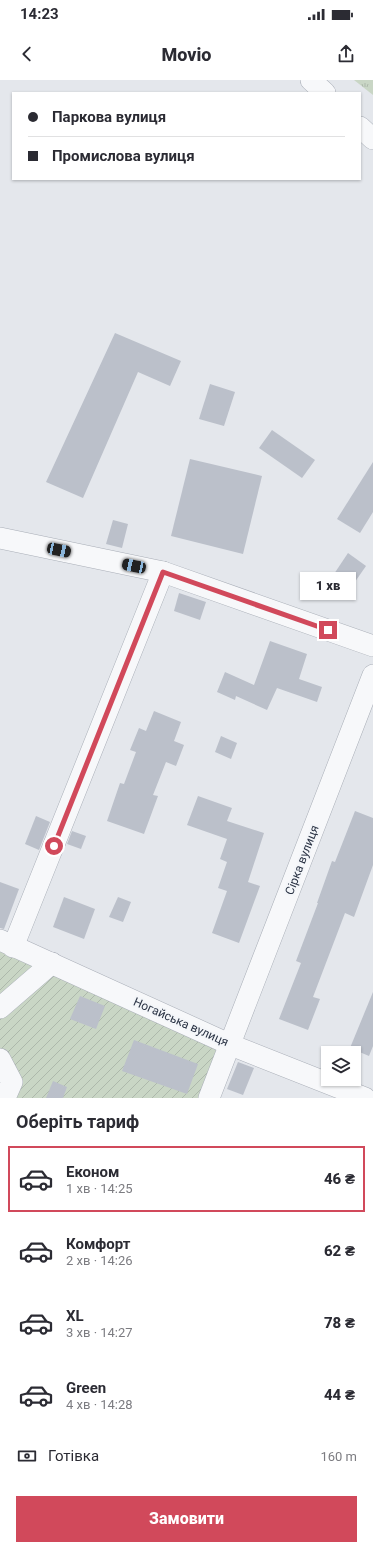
<!DOCTYPE html>
<html lang="uk">
<head>
<meta charset="utf-8">
<style>
  body { margin:0; font-family:Roboto,sans-serif; background:#f2f2f3; color:#2b2b33; height:100vh; display:flex; flex-direction:column; font-size:15px; white-space:nowrap }
  * { box-sizing:border-box; margin:0 }
  p { font-size:13px; color:#7c7c81 }
  .icon { flex:none; width:22px; height:22px; fill:none; stroke:currentColor; stroke-width:2; stroke-linecap:round; stroke-linejoin:round }
  .map { position:relative; height:1018px; overflow:hidden }
  .side { display:flex; flex-direction:column; background:#fff; flex:1 }
  .side>* { flex:none }
  .hud { position:absolute; left:12px; top:12px; width:349px; height:88px; border-radius:0px; box-shadow:0 1px 3px #0004; display:grid; align-content:center; height:88px; padding:0 16px; background:#fff }
  .fabs { position:absolute; left:321px; top:966px; display:grid; gap:8px }
  .fabs a { display:grid; place-items:center; width:40px; height:40px; border-radius:0px; background:#fff; box-shadow:0 1px 3px #0004; font-size:20px }
  .end { position:absolute; width:18px; height:18px; margin:-9px; border:5px solid #d1495b; background:#fff; box-shadow:0 0 0 2px #fff }
  .from { border-radius:50% }
  .bubble { position:absolute; height:28px; border-radius:0px; background:#fff; box-shadow:0 1px 3px #0004; font-size:13px; font-weight:800; line-height:28px; text-align:center }
  .car { position:absolute; width:12px; height:24px; margin:-12px -6px; border-radius:5px; box-shadow:0 0 3px 1px #0007; background:linear-gradient(#222 24%,#8ab4d8 0 40%,#222 0 76%,#8ab4d8 0 86%,#222 0) }
  .hud b { display:flex; align-items:center; gap:14px; height:38px; font-size:15px }
  .hud b+b { border-top:1px solid #e1e1e2 }
  .hud i { width:10px; height:10px; background:#2b2b33 }
  ul { padding:0; list-style:none }
  li { display:flex; align-items:center; gap:12px; height:66px; margin:0 8px 6px; padding:0 8px; border:2px solid transparent; border-radius:0px }
  li div { flex:1 }
  li b { display:block; font-size:15px }
  li em { font-style:normal; font-weight:800 }
  li.selected { border-color:#d1495b }
  li>.icon { width:36px; height:36px; stroke-width:1.5 }
  h2 { padding:0 16px; font-size:18px; line-height:48px }
  .pay { display:flex; align-items:center; gap:10px; height:44px; padding:0 16px; font-size:15px }
  .pay p { margin-inline-start:auto }
  .button { display:flex; gap:8px; margin-top:auto; padding:8px 16px }
  .button a { flex:1; height:46px; border-radius:0px; background:#d1495b; color:#fff; font-size:16px; font-weight:800; line-height:46px; text-align:center }
  .status { display:flex; justify-content:space-between; align-items:center; height:28px; padding:0 20px; background:#fff; direction:ltr }
  .status svg { height:11px; fill:currentColor }
  header { display:flex; justify-content:space-between; align-items:center; height:52px; padding:0 16px; background:#fff; font-size:18px; font-weight:800 }
  .map>svg:first-child { display:block }
  .grass { fill:url(#grass-tufts) }
  .garden { fill:url(#garden-furrows) }
  .building { fill:#bbc0ca }
  .lines { fill:none; stroke-linecap:round; stroke-linejoin:round }
  .minor-casing { stroke:#a9aeb7; stroke-width:22 }
  .minor { stroke:#f7f8fa; stroke-width:21 }
  .route { stroke:#d1495b; stroke-width:5 }
  .labels { text-anchor:middle; stroke-width:4; stroke-linejoin:round; paint-order:stroke }
  .street-label { font-size:12px; fill:#2b3445; stroke:#f4f6f9 }
</style>
</head>
<body>
<div class="status"><b>14:23</b><svg viewBox="0 0 49 12"><path d="M0 12V9h3v3zM5 12V6h3v6zM10 12V3h3v9zM15 12V0h3v12zM26 1h20v11H26zM47 4h2v5h-2z"/></svg></div>
<header><svg class="icon" aria-label="back" viewBox="0 0 24 24"><path d="M15 5l-7 7 7 7"/></svg>Movio<svg class="icon" aria-label="share" viewBox="0 0 24 24"><path d="M12 15V3M7 8l5-5 5 5M5 13v7h14v-7"/></svg></header>
<div class="map">
<svg width="373" height="1018" viewBox="0 0 373 1018">
  <defs>
    <pattern id="grass-tufts" width="24" height="20" patternUnits="userSpaceOnUse"><rect width="24" height="20" fill="#c9d6c5"/><path d="M3 7l-1-3M5 7V3M7 7l1-3M15 17l-1-3M17 17v-4M19 17l1-3" fill="none" stroke="#adb8ab"/></pattern>
    <pattern id="garden-furrows" width="10" height="10" patternUnits="userSpaceOnUse"><rect width="10" height="10" fill="#c9d6c5"/><path d="M-1 1l2-2M0 10L10 0M9 11l2-2" fill="none" stroke="#adb8ab"/></pattern>
  </defs>
  <rect width="100%" height="100%" fill="#e4e7ec"/>
  <path class="grass" d="M354 0H373V15Z"/>
  <path class="garden" d="M0 860 231 965 209 1018H0Z"/>
  <g class="building">
    <path d="M115 253 181 281 170 306 138 292 83 418 46 402Z"/>
    <path d="M210 304 235 312 224 346 199 339Z"/>
    <path d="M272 350 315 380 302 398 259 368Z"/>
    <path d="M190 379 262 396 243 474 171 456Z"/>
    <path d="M373 382V432L360 453 337 439Z"/>
    <path d="M113 440 128 444 122 468 106 464Z"/>
    <path d="M348 473 366 486 350 509 332 497Z"/>
    <path d="M179 513 206 522 200 540 174 531Z"/>
    <path d="M270 561 307 574 299 599 322 607 317 622 277 608 267 630 236 616 235 620 217 612 225 592 254 605Z"/>
    <path d="M154 631 181 642 174 661 184 665 176 686 166 682 153 715 158 716 144 754 107 741 120 703 124 704 136 672 130 670 139 648 146 651Z"/>
    <path d="M221 656 237 663 231 679 215 672Z"/>
    <path d="M198 716 232 728 227 741 264 753 248 802 260 806 239 863 212 853 227 811 218 808 227 782 220 779 227 759 187 745Z"/>
    <path d="M355 731 373 738V785L354 837 345 833 313 917 320 919 308 950 279 939 301 883 296 881 318 823H317L332 781 335 782Z"/>
    <path d="M36 736 50 742 39 770 25 764Z"/>
    <path d="M72 751 86 756 81 769 67 764Z"/>
    <path d="M0 802 19 809 4 849 0 848Z"/>
    <path d="M64 817 95 829 84 859 53 847Z"/>
    <path d="M118 817 131 822 123 842 109 837Z"/>
    <path d="M373 912V966L369 976 350 968Z"/>
    <path d="M80 916 105 926 96 949 70 939Z"/>
    <path d="M134 960 198 984 187 1014 122 991Z"/>
    <path d="M238 982 254 988 243 1015 227 1009Z"/>
    <path d="M53 1001 67 1007 63 1018H46Z"/>
  </g>
  <g class="lines">
    <defs>
      <g id="minor">
        <path d="M311 0 325 13"/>
        <path d="M360 47 373 59"/>
        <path d="M0 458 163 492 373 566"/>
        <path d="M0 860 231 965 365 1018"/>
        <path d="M13 867 163 492"/>
        <path d="M0 928 52 883"/>
        <path d="M0 979 12 1002 5 1018"/>
        <path d="M209 1018 373 595"/>
      </g>
    </defs>
    <use href="#minor" class="minor-casing"/>
    <use href="#minor" class="minor"/>
  </g>
  <g class="lines">
    <path class="route" d="M54 766 163 492 328 550"/>
  </g>
  <g class="labels">
    <g class="street-label">
      <text transform="translate(302 780) rotate(-69)" y="4">Сірка вулиця</text>
      <text transform="translate(181 942) rotate(24)" y="4">Ногайська вулиця</text>
    </g>
  </g>
</svg>
<div class="fabs">
<a><svg class="icon" aria-label="layers" viewBox="0 0 24 24"><path d="M12 4l9 5-9 5-9-5zM3 14l9 5 9-5"/></svg></a>
</div>
<i class="end from" style="left:54px;top:766px"></i>
<i class="end" style="left:328px;top:550px"></i>
<div class="bubble" style="left:300px;top:492px;width:56px">1 хв</div>
<i class="car" style="left:59px;top:470px;rotate:102deg"></i>
<i class="car" style="left:134px;top:486px;rotate:282deg"></i>
<div class="hud">
<b><i class="from"></i>Паркова вулиця</b>
<b><i></i>Промислова вулиця</b>
</div>
</div>
<section class="side">
<h2>Оберіть тариф</h2>
<ul>
<li class="selected"><svg class="icon" aria-label="car" viewBox="0 0 24 24"><path d="M5 17H2v-5l4-1 3-4h7l3 4 3 1v5h-3M9 17h6M6 11h13"/><circle cx="7" cy="17" r="2"/><circle cx="17" cy="17" r="2"/></svg><div><b>Економ</b><p>1 хв · 14:25</p></div><em>46 ₴</em></li>
<li><svg class="icon" aria-label="car" viewBox="0 0 24 24"><path d="M5 17H2v-5l4-1 3-4h7l3 4 3 1v5h-3M9 17h6M6 11h13"/><circle cx="7" cy="17" r="2"/><circle cx="17" cy="17" r="2"/></svg><div><b>Комфорт</b><p>2 хв · 14:26</p></div><em>62 ₴</em></li>
<li><svg class="icon" aria-label="car" viewBox="0 0 24 24"><path d="M5 17H2v-5l4-1 3-4h7l3 4 3 1v5h-3M9 17h6M6 11h13"/><circle cx="7" cy="17" r="2"/><circle cx="17" cy="17" r="2"/></svg><div><b>XL</b><p>3 хв · 14:27</p></div><em>78 ₴</em></li>
<li><svg class="icon" aria-label="car" viewBox="0 0 24 24"><path d="M5 17H2v-5l4-1 3-4h7l3 4 3 1v5h-3M9 17h6M6 11h13"/><circle cx="7" cy="17" r="2"/><circle cx="17" cy="17" r="2"/></svg><div><b>Green</b><p>4 хв · 14:28</p></div><em>44 ₴</em></li>
</ul>
<div class="pay"><svg class="icon" aria-label="cash" viewBox="0 0 24 24"><path d="M3 7h18v10H3z"/><circle cx="12" cy="12" r="2"/></svg>Готівка<p>160 m</p></div>
<div class="button"><a>Замовити</a></div>
</section>
</body>
</html>
